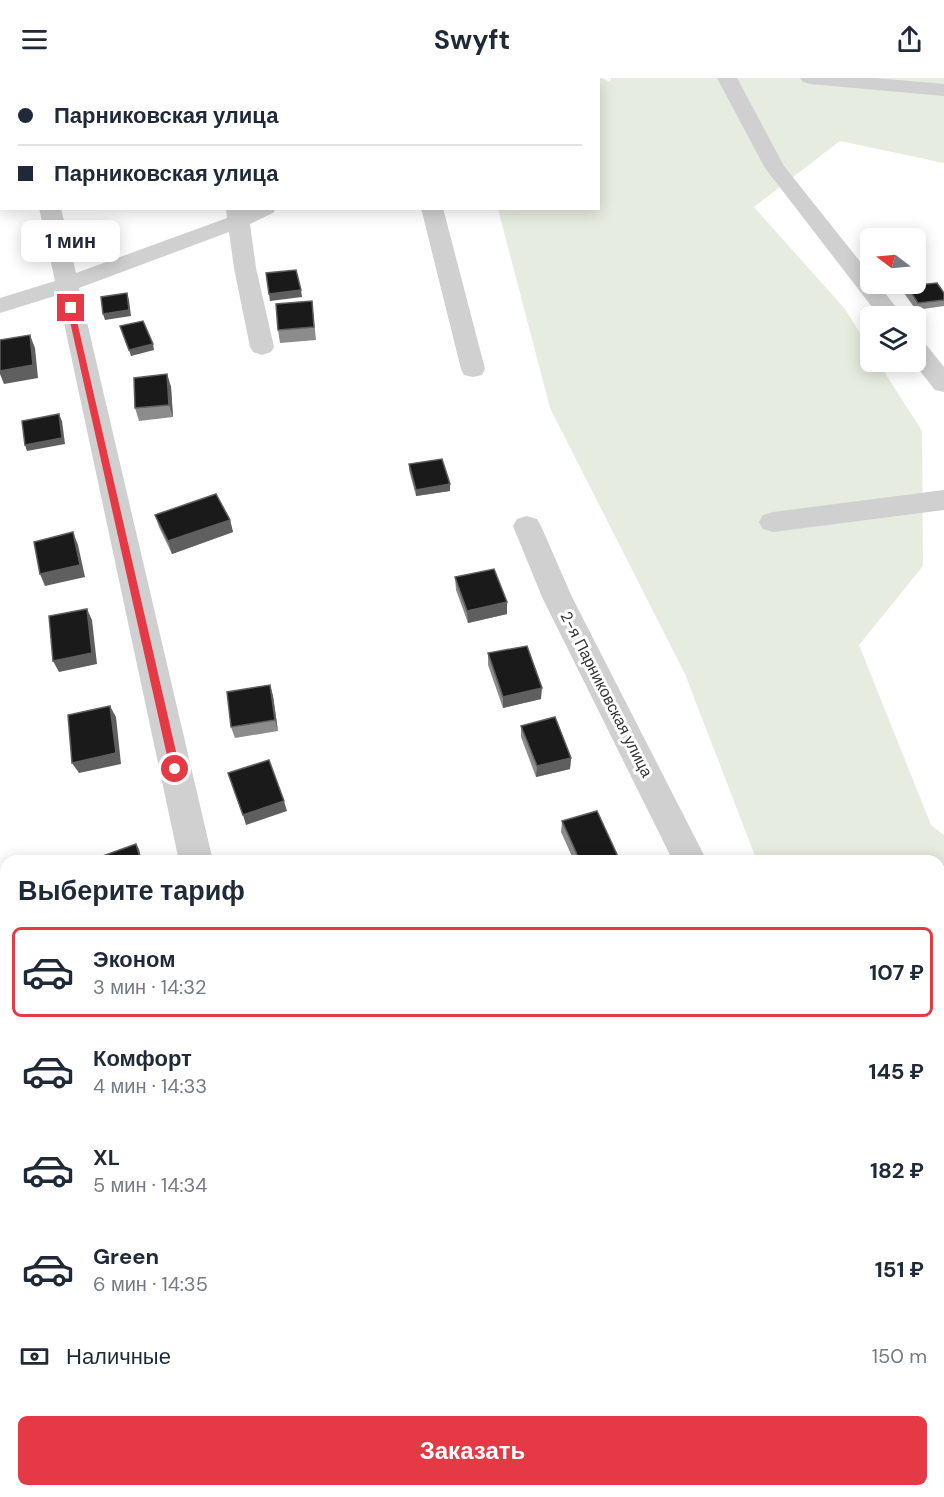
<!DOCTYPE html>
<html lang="ru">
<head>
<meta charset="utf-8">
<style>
  body { margin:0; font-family:"DM Sans",sans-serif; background:#f2f2f3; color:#1f2937; height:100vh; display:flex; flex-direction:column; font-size:22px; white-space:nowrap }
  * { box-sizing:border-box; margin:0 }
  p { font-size:20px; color:#747a83 }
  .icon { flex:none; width:33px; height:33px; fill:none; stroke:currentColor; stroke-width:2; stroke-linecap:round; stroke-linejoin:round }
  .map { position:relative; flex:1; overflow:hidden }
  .side { position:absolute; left:0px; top:777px; width:945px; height:642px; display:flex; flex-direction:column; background:#fff; border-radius:18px 18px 0 0; box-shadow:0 3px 15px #0003 }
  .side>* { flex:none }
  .top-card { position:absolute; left:0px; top:0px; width:600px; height:132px; box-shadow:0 3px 15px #0003; display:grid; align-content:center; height:132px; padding:0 18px; background:#fff }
  .needle { width:39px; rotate:286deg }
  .tools { position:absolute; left:860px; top:150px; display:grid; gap:12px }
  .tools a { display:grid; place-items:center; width:66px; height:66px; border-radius:9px; background:#fff; box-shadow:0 3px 15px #0003; font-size:30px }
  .end { position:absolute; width:27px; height:27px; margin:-14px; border:8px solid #e63946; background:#fff; box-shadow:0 0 0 3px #fff }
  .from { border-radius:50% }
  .bubble { position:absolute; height:42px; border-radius:9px; background:#fff; box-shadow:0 3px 15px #0003; font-size:20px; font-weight:700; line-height:42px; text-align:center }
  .top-card b { display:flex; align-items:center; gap:21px; height:57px; font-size:22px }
  .top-card b+b { border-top:2px solid #e0e1e3 }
  .top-card i { width:15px; height:15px; background:#1f2937 }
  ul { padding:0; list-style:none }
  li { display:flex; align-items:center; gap:18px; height:90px; margin:0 12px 9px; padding:0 6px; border:3px solid transparent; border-radius:9px }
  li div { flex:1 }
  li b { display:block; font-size:22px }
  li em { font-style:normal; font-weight:700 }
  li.on { border-color:#e63946 }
  li>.icon { width:54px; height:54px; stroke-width:1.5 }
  h2 { padding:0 18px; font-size:27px; line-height:72px }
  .pay { display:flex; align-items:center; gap:15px; height:66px; padding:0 18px; font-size:22px }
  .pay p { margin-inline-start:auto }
  .cta { display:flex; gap:12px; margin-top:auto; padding:12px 18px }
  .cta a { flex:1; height:69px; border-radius:9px; background:#e63946; color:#fff; font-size:24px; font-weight:700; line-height:69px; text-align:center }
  header { display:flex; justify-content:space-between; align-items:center; height:78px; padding:0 18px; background:#fff; font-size:27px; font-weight:700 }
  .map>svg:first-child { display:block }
  .green { fill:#e6ecdf }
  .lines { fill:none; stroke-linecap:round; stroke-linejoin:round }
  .street { fill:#d0d0d0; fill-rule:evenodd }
  .wall { fill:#8c8c8c }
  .shaded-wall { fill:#5f5f5f }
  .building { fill:#1a1a1a; stroke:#5f5f5f; stroke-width:1.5 }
  .route { fill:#e63946 }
  .labels { text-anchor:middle; stroke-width:6; stroke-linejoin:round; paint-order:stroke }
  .street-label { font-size:16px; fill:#333; stroke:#fff }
</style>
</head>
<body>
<header><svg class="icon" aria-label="menu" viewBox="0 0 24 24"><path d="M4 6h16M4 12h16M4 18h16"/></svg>Swyft<svg class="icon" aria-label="share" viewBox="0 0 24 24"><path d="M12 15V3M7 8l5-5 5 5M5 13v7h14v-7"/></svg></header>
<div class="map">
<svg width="944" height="1419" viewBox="0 0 944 1419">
  <rect width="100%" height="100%" fill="#fff"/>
  <path class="green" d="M425 0H602L610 4 611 0H944V85L840 63 754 129 845 231 870 271V284H878L922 353 923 488 859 567 931 747 944 757V1073L939 1067V783H757L685 596 550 330 498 131 598 130V2Z"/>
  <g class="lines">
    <g class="street">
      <rect x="13" y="0" width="20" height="2"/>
      <rect x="198" y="0" width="20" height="2"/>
      <rect x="379" y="0" width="20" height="2"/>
      <path d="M570 0H596L595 2Z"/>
      <path d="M717 0H737L784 88 870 196V206H878L903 238H879L765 90Z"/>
      <path d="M800 0H875L944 6V18L810 6 803 4Z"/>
      <path d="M39 130H61L76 195 227 140 226 130H276L273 135 250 146 256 190 274 269 271 274 262 277 253 274 250 269 234 190 229 154 79 210 213 783H179L58 217 0 235V220L55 203Z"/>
      <path d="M421 130H443L485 291 482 297 473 299 464 297 461 291Z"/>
      <path d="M915 261 924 264 944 289V314L935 312 913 284Z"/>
      <path d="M944 412V432L773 454 763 451 759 444 763 437 773 434Z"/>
      <path d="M527 438 537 441 541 448 572 519 707 783H673L542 519 513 448 517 441Z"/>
      <path d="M0 975 6 977V1025L0 1023Z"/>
      <path d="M6 1097V1137L0 1138V1098Z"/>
      <path d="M940 1396 944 1407V1419H902L900 1413H939Z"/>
      <rect x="308" y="1413" width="46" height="6"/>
    </g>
  </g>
  <g class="wall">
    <path d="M907 208 944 215V228L916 232 904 215Z"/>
    <path d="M312 223 316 262 280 265 278 252Z"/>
    <path d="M167 296 171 309 173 339 139 343 135 330Z"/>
    <path d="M409 386 450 406V413L416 418 409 392Z"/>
    <path d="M155 437 230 442 233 454 172 476 159 449Z"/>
    <path d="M455 499 507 524V536L468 545 456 512Z"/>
    <path d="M488 575 541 621 503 630 488 587Z"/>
    <path d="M270 607 273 618 278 653 235 660 231 649Z"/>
    <path d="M521 648 571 680 570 691 536 699 521 659Z"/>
    <path d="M562 743 620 783H574L561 754Z"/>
    <path d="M815 1413H885L886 1419H817Z"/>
  </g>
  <g class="shaded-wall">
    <path d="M301 212 302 219 270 223 269 216Z"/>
    <path d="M127 215 129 222 131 238 105 242 103 236Z"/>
    <path d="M30 257 35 270 38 300 4 306 0 296V293Z"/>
    <path d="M153 266 154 272 131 278 129 272Z"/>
    <path d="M167 296 171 309 173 339 169 327Z"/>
    <path d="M59 336 62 343 65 366 27 373 25 367Z"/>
    <path d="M450 406V413L416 418V412Z"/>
    <path d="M230 442 233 454 172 476 168 463Z"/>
    <path d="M73 454 78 467 85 499 45 508 40 496Z"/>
    <path d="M507 524V536L468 545 467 533Z"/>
    <path d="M87 531 92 542 97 586 59 594 53 583Z"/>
    <path d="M270 607 273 618 278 653 275 642Z"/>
    <path d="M542 610 541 621 503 630V619Z"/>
    <path d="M110 628 116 639 121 686 79 695 72 685Z"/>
    <path d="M571 680 570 691 536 699 537 688Z"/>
    <path d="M284 723 287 733 246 747 243 737Z"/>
    <path d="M136 766 139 771 142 783H141Z"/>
    <path d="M195 1413H202L204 1419H197Z"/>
  </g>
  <g class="building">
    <rect x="66" y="0" width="24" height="2"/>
    <path d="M296 192 301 212 269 216 266 195Z"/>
    <path d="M937 205 944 215V222L918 225 907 208Z"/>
    <path d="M127 215 129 232 103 236 101 219Z"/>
    <path d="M312 223 314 249 278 252 276 226Z"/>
    <path d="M143 243 153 266 129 272 120 248Z"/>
    <path d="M30 257 33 287 0 293V262Z"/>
    <path d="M167 296 169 327 135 330 134 300Z"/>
    <path d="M59 336 62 360 25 367 22 343Z"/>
    <path d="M442 381 450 406 416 412 409 386Z"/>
    <path d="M216 416 230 442 168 463 155 437Z"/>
    <path d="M73 454 80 487 40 496 34 464Z"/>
    <path d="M494 491 507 524 467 533 455 499Z"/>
    <path d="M87 531 92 575 53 583 49 538Z"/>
    <path d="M527 568 542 610 503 619 488 575Z"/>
    <path d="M270 607 275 642 231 649 227 614Z"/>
    <path d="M110 628 116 675 72 685 68 637Z"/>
    <path d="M555 639 571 680 537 688 521 648Z"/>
    <path d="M269 682 284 723 243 737 228 695Z"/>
    <path d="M597 733 620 783H580L562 743Z"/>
    <path d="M136 766 141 783H101L100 779Z"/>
    <path d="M132 1413H195L197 1419H130L129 1415Z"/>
    <path d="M823 1413H885L886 1419H824Z"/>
  </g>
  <path class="route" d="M71 228 74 230 180 691 175 695 170 691 67 230Z"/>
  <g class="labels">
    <g class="street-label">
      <text transform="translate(607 616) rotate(63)" y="6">2-я Парниковская улица</text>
    </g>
  </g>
</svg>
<div class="tools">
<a><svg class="needle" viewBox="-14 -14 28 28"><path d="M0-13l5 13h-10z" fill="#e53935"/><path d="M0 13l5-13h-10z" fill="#747a83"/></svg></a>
<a><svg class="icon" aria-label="layers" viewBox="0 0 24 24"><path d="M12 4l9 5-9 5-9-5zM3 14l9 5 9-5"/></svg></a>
</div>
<i class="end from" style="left:175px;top:691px"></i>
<i class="end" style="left:71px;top:230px"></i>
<div class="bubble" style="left:21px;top:142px;width:99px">1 мин</div>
<div class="top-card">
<b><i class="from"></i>Парниковская улица</b>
<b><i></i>Парниковская улица</b>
</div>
<section class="side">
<h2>Выберите тариф</h2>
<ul>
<li class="on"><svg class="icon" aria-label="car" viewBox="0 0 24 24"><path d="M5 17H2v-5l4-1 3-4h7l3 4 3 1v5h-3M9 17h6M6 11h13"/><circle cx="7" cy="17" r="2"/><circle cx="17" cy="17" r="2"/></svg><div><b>Эконом</b><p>3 мин · 14:32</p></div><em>107 ₽</em></li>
<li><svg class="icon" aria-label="car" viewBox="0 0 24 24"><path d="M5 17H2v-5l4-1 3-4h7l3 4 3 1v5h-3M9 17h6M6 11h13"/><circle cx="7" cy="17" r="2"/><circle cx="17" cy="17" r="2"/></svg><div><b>Комфорт</b><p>4 мин · 14:33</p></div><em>145 ₽</em></li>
<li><svg class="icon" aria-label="car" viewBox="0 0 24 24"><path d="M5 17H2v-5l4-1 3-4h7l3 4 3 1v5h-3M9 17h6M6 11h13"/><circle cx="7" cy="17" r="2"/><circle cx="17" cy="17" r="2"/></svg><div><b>XL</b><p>5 мин · 14:34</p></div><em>182 ₽</em></li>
<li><svg class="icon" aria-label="car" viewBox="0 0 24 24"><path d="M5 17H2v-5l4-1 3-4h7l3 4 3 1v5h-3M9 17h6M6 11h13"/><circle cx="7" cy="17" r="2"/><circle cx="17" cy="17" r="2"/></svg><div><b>Green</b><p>6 мин · 14:35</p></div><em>151 ₽</em></li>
</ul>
<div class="pay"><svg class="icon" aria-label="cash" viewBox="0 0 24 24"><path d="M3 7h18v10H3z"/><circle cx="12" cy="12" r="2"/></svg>Наличные<p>150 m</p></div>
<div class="cta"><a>Заказать</a></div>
</section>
</div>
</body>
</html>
